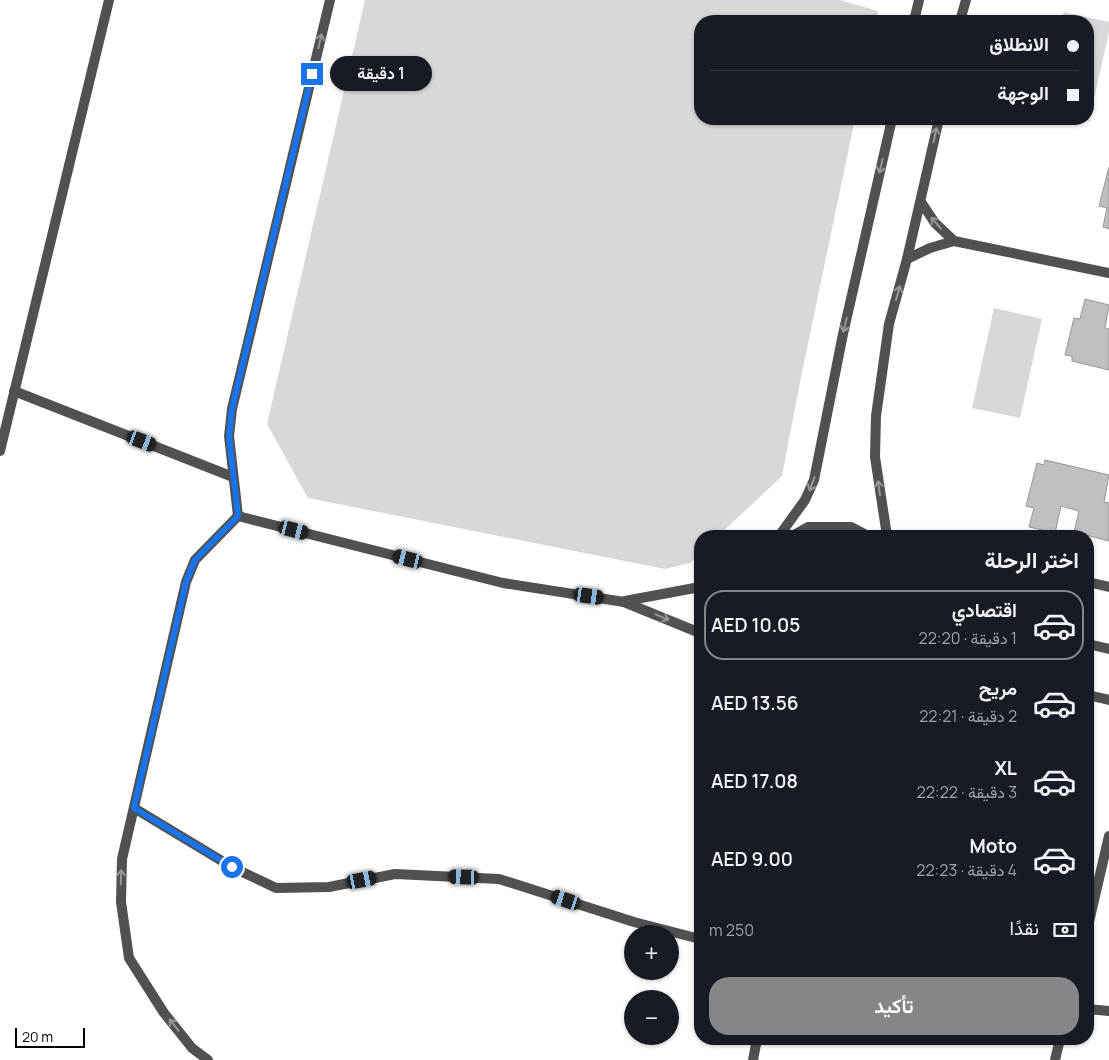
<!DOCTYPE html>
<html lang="ar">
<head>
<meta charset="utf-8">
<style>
  body { margin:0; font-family:Manrope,Vazirmatn,sans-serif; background:#20242c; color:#f1f3f6; direction:rtl; height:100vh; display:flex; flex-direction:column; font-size:19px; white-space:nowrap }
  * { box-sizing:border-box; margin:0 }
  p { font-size:16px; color:#9ea1a6 }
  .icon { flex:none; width:28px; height:28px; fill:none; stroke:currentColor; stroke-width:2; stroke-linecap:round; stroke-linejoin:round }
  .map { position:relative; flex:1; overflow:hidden; direction:ltr }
  .drawer { position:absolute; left:694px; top:530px; width:400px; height:515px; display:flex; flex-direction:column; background:#171b24; border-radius:20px; box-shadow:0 1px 4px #0004; direction:rtl }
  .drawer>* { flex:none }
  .hud { position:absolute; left:694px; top:15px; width:400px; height:110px; border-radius:20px; box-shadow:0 1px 4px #0004; direction:rtl; display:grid; align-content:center; height:110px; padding:0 15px; background:#171b24 }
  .tools { position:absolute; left:624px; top:925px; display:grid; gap:10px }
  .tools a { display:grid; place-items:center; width:55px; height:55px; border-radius:50%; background:#171b24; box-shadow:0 1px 4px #0004; font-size:25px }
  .scale { position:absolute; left:15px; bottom:12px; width:70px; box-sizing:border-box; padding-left:5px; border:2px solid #000; border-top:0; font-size:14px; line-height:18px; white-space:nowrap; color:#000; -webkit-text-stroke:4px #fff; paint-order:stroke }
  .end { position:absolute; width:22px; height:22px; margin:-11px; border:6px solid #1a73e8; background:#fff; box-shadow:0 0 0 2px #fff }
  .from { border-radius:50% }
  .bubble { position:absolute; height:35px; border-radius:18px; background:#171b24; box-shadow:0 1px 4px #0004; font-size:16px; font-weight:600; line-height:35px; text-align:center; direction:rtl }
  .car { position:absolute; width:15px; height:30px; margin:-15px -8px; border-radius:6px; box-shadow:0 0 4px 1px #0007; background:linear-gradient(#222 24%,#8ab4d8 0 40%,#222 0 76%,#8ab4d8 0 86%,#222 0) }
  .hud b { display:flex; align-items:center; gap:18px; height:48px; font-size:19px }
  .hud b+b { border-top:1px solid #363941 }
  .hud i { width:12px; height:12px; background:#f1f3f6 }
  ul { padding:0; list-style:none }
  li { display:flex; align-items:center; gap:15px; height:70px; margin:0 10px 8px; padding:0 5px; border:2px solid transparent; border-radius:20px }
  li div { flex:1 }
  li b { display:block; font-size:19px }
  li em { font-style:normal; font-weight:600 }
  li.active { border-color:#858687 }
  li>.icon { width:45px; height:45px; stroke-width:1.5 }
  h2 { padding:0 15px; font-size:22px; line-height:60px }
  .pay { display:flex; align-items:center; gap:12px; height:55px; padding:0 15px; font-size:19px }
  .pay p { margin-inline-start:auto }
  .primary-button { display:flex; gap:10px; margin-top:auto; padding:10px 15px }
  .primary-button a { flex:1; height:58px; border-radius:20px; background:#858687; color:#fff; font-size:20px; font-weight:600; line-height:58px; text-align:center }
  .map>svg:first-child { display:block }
  .green { fill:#d8d8d8 }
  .building { fill:#c0c0c0; stroke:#959595 }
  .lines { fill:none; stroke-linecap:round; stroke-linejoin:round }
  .service { stroke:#515151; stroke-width:10 }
  .minor { stroke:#515151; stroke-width:10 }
  .oneway { stroke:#979797 }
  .route { stroke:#1a73e8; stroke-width:6 }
</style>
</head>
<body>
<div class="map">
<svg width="1109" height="1060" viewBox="0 0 1109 1060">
  <rect width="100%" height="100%" fill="#fff"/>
  <g class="green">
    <path d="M365 0H840L878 11 875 21H700V119H855L801 377 782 476 718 536H700V553L690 563 665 569 308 498 267 424Z"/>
    <path d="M1064 12 1109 22V32L1089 121 1077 119H1088V21H1061Z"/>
    <path d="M994 308 1042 319 1020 418 972 408Z"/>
  </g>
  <g class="building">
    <path d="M1109 167V229L1103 227 1107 208 1099 206Z"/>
    <path d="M1085 299 1109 305 1105 328 1109 329V370L1072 361V356L1065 355 1074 318 1080 319Z"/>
    <path d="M1045 460 1109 475 1104 502 1109 503V541L1074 532 1079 511 1061 506 1055 533 1029 527 1034 508 1026 506 1037 463 1044 465Z"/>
  </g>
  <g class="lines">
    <g class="service">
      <path d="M921 202 935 223 954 241"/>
      <path d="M907 259 930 248 954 241 1109 273"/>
      <path d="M14 391 233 477"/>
      <path d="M238 516 229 436 232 409 330 0"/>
      <path d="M238 516 503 583 624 602 700 633"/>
      <path d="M1088 582 1109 587"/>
      <path d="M625 601 700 587"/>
      <path d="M134 808 232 867 276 888 329 887 395 874 499 879 634 922 700 939"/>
      <path d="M208 1060 192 1048 164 1013 129 958 121 902 122 859 186 582 195 560 238 516"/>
      <path d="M753 1060 757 1039"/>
    </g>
    <g class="minor">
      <path d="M914 21 919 0"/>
      <path d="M960 21 966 0"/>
      <path d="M0 451 109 0"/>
      <path d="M779 536 805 500 814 480 843 334 892 119"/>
      <path d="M792 536 808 527H851L868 536"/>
      <path d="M887 536 875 457 876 416 889 324 907 259 939 119"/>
      <path d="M1088 644 1109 649"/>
      <path d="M1088 695 1109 700"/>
      <path d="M1088 926 1109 836"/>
      <path d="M1088 1009 1109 1011"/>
      <path d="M1055 1060 1060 1039"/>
    </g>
  </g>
  <defs><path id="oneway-shaft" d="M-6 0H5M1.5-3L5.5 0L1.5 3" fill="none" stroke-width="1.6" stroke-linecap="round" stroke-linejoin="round" transform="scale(1.25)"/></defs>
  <g class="oneway">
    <use href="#oneway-shaft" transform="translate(320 41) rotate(-77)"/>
    <use href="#oneway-shaft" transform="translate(935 135) rotate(-78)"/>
    <use href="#oneway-shaft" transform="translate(881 166) rotate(103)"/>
    <use href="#oneway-shaft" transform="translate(936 223) rotate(-131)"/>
    <use href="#oneway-shaft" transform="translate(898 293) rotate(-74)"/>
    <use href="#oneway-shaft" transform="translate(845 325) rotate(103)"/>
    <use href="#oneway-shaft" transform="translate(812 484) rotate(110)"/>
    <use href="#oneway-shaft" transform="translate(879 488) rotate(-98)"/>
    <use href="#oneway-shaft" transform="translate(662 617) rotate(22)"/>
    <use href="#oneway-shaft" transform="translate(121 877) rotate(-88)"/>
    <use href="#oneway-shaft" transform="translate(174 1025) rotate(-129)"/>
  </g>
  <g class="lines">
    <path class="route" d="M232 867 134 808 186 582 195 560 238 516 229 436 232 409 312 74"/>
  </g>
</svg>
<div class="tools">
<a>+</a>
<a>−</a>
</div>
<div class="scale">20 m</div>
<i class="end from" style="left:232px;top:867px"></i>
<i class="end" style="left:312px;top:74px"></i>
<div class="bubble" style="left:330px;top:56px;width:102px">1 دقيقة</div>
<i class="car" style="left:142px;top:441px;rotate:111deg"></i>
<i class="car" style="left:294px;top:530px;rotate:104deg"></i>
<i class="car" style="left:408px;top:559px;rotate:284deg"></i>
<i class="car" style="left:589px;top:596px;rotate:98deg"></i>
<i class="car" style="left:464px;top:877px;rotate:272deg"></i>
<i class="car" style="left:362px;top:880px;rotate:79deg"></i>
<i class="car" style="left:566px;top:900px;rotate:288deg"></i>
<div class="hud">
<b><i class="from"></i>الانطلاق</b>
<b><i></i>الوجهة</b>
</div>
<section class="drawer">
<h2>اختر الرحلة</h2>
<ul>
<li class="active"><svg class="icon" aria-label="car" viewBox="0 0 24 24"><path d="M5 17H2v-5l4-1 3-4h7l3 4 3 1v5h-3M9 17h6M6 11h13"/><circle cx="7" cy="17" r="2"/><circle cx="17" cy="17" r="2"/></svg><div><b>اقتصادي</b><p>1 دقيقة · 22:20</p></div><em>AED 10.05</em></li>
<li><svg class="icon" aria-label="car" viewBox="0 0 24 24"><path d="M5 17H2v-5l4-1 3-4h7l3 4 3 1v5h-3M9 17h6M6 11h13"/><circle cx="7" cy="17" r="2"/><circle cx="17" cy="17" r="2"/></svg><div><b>مريح</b><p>2 دقيقة · 22:21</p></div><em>AED 13.56</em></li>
<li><svg class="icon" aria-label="car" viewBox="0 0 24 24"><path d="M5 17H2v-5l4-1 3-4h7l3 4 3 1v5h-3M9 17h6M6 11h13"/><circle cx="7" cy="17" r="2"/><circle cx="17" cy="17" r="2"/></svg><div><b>XL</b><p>3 دقيقة · 22:22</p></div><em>AED 17.08</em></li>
<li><svg class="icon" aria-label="car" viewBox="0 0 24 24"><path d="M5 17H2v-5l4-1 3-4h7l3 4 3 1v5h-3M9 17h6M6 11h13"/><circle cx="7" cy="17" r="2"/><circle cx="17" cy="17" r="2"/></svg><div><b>Moto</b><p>4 دقيقة · 22:23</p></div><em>AED 9.00</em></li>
</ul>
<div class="pay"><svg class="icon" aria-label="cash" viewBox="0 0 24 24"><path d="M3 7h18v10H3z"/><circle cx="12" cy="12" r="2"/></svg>نقدًا<p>250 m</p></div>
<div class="primary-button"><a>تأكيد</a></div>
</section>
</div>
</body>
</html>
